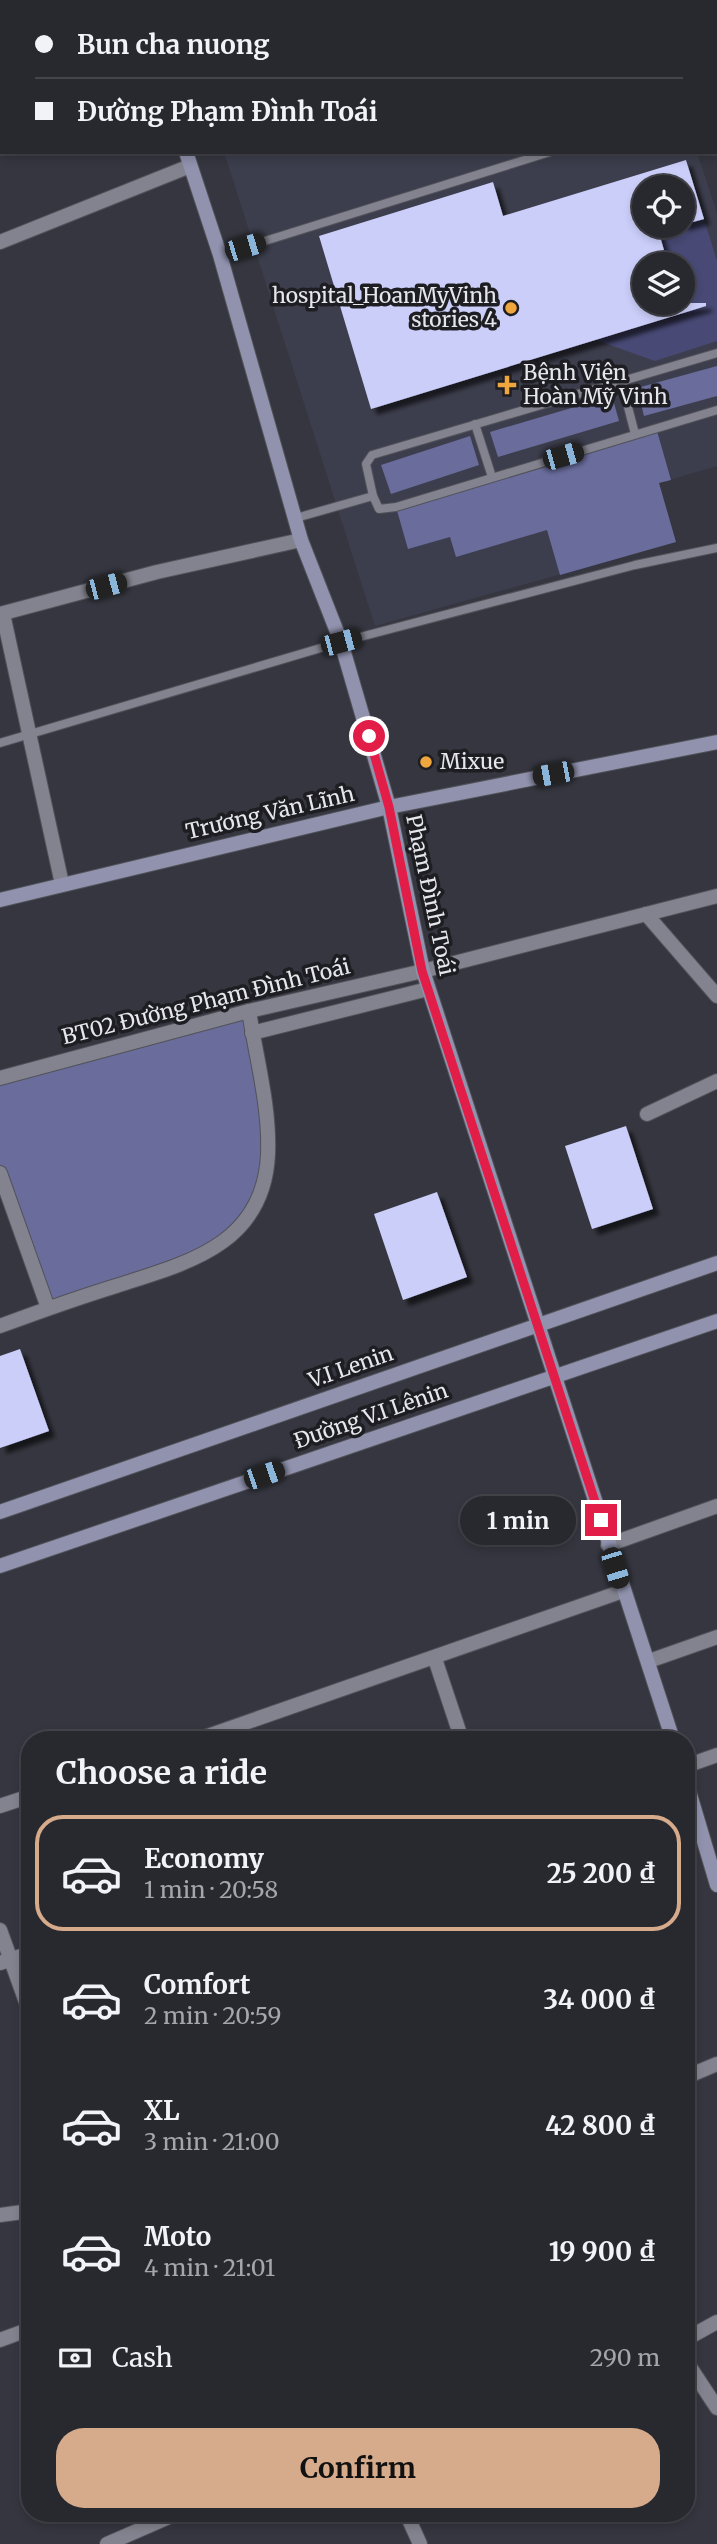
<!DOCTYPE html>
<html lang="en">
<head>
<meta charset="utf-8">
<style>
  body { margin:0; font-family:Merriweather,serif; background:#34343b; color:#f1f3f6; height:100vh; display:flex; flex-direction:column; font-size:26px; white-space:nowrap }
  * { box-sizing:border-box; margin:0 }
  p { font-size:23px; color:#a5a6aa }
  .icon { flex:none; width:38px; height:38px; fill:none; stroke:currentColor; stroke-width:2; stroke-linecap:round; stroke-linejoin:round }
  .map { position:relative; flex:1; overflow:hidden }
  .drawer { position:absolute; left:21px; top:1731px; width:674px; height:791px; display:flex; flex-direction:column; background:#28282f; border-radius:28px; box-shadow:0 4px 10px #0003,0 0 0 2px #44444b }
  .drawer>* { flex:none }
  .top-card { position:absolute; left:0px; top:0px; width:718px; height:154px; box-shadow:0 4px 10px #0003,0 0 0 2px #44444b; display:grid; align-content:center; height:154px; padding:0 35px; background:#28282f }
  .controls { position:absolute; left:632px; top:175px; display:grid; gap:14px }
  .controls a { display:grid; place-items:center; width:63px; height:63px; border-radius:50%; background:#28282f; box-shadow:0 4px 10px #0003,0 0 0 2px #44444b; font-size:35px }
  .end { position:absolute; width:32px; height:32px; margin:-16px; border:9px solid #e11d48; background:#fff; box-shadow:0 0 0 4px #fff }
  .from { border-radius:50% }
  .bubble { position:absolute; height:49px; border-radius:24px; background:#28282f; box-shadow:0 4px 10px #0003,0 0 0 2px #44444b; font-size:23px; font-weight:700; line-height:49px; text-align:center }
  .car { position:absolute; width:21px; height:42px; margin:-21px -10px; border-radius:9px; box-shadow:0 0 5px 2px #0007; background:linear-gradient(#222 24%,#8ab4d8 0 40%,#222 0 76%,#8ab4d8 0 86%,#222 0) }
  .top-card b { display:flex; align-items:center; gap:24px; height:66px; font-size:26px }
  .top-card b+b { border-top:2px solid #44444b }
  .top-card i { width:18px; height:18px; background:#f1f3f6 }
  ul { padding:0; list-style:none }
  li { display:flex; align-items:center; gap:21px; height:116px; margin:0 14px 10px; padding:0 21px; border:4px solid transparent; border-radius:28px }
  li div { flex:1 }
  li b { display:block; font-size:26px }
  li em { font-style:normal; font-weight:700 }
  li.on { border-color:#d6ab8b }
  li>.icon { width:63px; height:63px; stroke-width:1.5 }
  h2 { padding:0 35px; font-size:32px; line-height:84px }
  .pay { display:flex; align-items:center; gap:18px; height:77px; padding:0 35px; font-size:26px }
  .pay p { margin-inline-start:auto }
  .button { display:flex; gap:14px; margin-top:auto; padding:14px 35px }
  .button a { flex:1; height:80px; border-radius:28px; background:#d6ab8b; color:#111; font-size:28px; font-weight:700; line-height:80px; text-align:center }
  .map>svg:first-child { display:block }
  .built { fill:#3d3e4d; fill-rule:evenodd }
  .green { fill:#484974 }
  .forest { fill:#6a6c9c }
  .building { fill:#cbcef9; filter:url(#shadow) }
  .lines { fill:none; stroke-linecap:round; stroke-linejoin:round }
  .lane-casing { stroke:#515259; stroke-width:10 }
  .street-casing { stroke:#515259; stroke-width:16 }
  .secondary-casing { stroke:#515259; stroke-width:16 }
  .lane { stroke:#82838e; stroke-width:8 }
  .street { stroke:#82838e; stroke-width:14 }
  .secondary { stroke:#9092ae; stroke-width:14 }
  .route { stroke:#e11d48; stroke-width:9 }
  .poi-dot { fill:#f0a63e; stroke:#1d1d22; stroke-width:2.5 }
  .labels { text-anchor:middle; stroke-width:7; stroke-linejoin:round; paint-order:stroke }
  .poi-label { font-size:21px; fill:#e6e7ed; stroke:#1d1d22; text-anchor:start }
  .street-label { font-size:21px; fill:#e6e7ed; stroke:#1d1d22 }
</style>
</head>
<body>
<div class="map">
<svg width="717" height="2544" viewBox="0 0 717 2544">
  <defs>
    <filter id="shadow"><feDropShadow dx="6" dy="6" stdDeviation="2" flood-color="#0009"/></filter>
  </defs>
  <rect width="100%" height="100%" fill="#35363f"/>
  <path class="built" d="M224 152H697L717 213V466L659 483 676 542 375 626ZM644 187H682V226H644ZM644 264H682V303H644Z"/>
  <path class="green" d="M704 219 717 261V341L655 361 596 340 683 314 680 303H682V264H668L659 232Z"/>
  <g class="forest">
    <path d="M717 366V396L644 416 637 388Z"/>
    <path d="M612 396 619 421 498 457 490 432Z"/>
    <path d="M657 431 671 480 659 483 676 542 560 575 547 530 456 557 450 537 408 549 396 507Z"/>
    <path d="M470 436 479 465 391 494 381 465Z"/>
    <path d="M249 1011 266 1127 261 1187 226 1240 48 1308 0 1173V1079Z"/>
  </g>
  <g class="building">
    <path d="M686 160 704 219 682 225V187H644V226H657L668 264H644V303H706V306L371 409 319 236 493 182 503 216Z"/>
    <path d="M626 1126 653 1209 592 1229 565 1146Z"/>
    <path d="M437 1192 467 1277 403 1300 374 1214Z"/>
    <path d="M20 1349 49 1431 0 1448V1356Z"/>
  </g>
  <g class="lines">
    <defs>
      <g id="lane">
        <path d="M220 255 550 152"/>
        <path d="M621 380 635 434"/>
        <path d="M475 424 492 477"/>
        <path d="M373 496 379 509 396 507 717 410"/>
        <path d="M296 518 373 496 366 464 372 455 717 353"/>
        <path d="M0 743 341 642 635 565 717 548"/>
      </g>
      <g id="street">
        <path d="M0 242 190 166"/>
        <path d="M0 614 157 572 301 540"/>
        <path d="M3 614 62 884"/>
        <path d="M646 914 717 996"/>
        <path d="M252 1033 428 989"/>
        <path d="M0 1078 249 1011 423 971 717 896"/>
        <path d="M647 1114 717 1081"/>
        <path d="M0 1173 48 1308"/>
        <path d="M0 1326C38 1312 77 1298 116 1286 187 1263 264 1245 268 1154 270 1107 256 1057 249 1011"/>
        <path d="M608 1545 717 1506"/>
        <path d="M435 1659 462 1740"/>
        <path d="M649 1661 717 1637"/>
        <path d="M196 1740 623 1591"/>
        <path d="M686 1766 717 1755"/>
        <path d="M0 1806 30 1796"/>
        <path d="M0 1930 30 2013"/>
        <path d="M0 1963 30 1953"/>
        <path d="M686 2077 717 2064"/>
        <path d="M0 2215 30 2211"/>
        <path d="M686 2339 717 2322"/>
        <path d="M0 2340 30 2329"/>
        <path d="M686 2361 717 2408"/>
        <path d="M406 2513 420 2544"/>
        <path d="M107 2544 178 2513"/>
      </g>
      <g id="secondary">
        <path d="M141 0V2"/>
        <path d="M186 152 220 255 301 540 341 642 389 807 423 971 673 1740"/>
        <path d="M0 900 389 807 717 742"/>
        <path d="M0 1512 717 1263"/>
        <path d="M0 1566 717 1321"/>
        <path d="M686 1781 717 1885"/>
      </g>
    </defs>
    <use href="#lane" class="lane-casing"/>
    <use href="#street" class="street-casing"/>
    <use href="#secondary" class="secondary-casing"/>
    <use href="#lane" class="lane"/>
    <use href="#street" class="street"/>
    <use href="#secondary" class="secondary"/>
  </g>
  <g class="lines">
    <path class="route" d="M369 736 389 807 422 971 601 1520"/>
  </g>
  <g class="poi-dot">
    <circle cx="511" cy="308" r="7"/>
    <path d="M503.5 374.5h7v7h7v7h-7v7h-7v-7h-7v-7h7z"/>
    <circle cx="426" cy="762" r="7"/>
  </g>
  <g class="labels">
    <g class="poi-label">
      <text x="497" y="303" text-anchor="end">hospital_HoanMyVinh<tspan x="497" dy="24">stories 4</tspan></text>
      <text x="523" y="380">Bệnh Viện<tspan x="523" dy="24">Hoàn Mỹ Vinh</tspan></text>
      <text x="440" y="769">Mixue</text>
    </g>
    <g class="street-label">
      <text transform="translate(270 813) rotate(-13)" y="7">Trương Văn Lĩnh</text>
      <text transform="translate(430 895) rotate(78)" y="7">Phạm Đình Toái</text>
      <text transform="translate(206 1002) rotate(-14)" y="7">BT02 Đường Phạm Đình Toái</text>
      <text transform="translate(351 1367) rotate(-19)" y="7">V.I Lenin</text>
      <text transform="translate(371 1416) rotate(-19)" y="7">Đường V.I Lênin</text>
    </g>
  </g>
</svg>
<div class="controls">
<a><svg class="icon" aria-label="locate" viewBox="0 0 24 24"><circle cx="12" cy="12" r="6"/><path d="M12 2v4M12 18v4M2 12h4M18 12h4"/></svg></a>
<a><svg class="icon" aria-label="layers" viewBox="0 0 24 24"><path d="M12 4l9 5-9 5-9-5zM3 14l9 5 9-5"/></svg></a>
</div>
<i class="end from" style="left:369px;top:736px"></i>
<i class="end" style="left:601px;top:1520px"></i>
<div class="bubble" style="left:460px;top:1496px;width:116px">1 min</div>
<i class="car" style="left:245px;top:247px;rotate:73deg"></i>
<i class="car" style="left:563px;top:456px;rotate:74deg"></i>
<i class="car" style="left:106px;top:586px;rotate:75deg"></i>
<i class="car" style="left:341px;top:642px;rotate:75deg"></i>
<i class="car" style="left:553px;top:774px;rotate:259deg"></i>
<i class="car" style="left:264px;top:1475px;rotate:71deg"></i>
<i class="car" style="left:615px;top:1568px;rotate:163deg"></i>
<div class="top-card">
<b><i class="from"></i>Bun cha nuong</b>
<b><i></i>Đường Phạm Đình Toái</b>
</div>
<section class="drawer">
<h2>Choose a ride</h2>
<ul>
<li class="on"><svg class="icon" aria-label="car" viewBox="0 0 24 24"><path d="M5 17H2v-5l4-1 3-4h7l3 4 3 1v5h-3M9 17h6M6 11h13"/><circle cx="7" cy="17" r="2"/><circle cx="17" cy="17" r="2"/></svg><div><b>Economy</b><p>1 min · 20:58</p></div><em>25 200 ₫</em></li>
<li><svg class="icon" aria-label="car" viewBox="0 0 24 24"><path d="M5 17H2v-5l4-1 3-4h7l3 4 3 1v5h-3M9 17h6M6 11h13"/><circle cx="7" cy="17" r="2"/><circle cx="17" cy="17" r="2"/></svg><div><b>Comfort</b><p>2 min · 20:59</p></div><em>34 000 ₫</em></li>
<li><svg class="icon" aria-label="car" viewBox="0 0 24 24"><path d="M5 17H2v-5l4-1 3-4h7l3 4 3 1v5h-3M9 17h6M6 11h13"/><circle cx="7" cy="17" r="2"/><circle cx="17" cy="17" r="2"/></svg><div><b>XL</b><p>3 min · 21:00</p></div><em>42 800 ₫</em></li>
<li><svg class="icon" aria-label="car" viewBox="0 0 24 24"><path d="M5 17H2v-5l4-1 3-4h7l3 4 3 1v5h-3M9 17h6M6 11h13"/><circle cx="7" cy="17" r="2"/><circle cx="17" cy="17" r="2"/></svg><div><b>Moto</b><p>4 min · 21:01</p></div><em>19 900 ₫</em></li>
</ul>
<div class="pay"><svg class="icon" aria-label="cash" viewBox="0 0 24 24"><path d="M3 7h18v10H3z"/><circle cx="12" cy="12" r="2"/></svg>Cash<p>290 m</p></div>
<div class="button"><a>Confirm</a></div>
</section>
</div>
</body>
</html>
